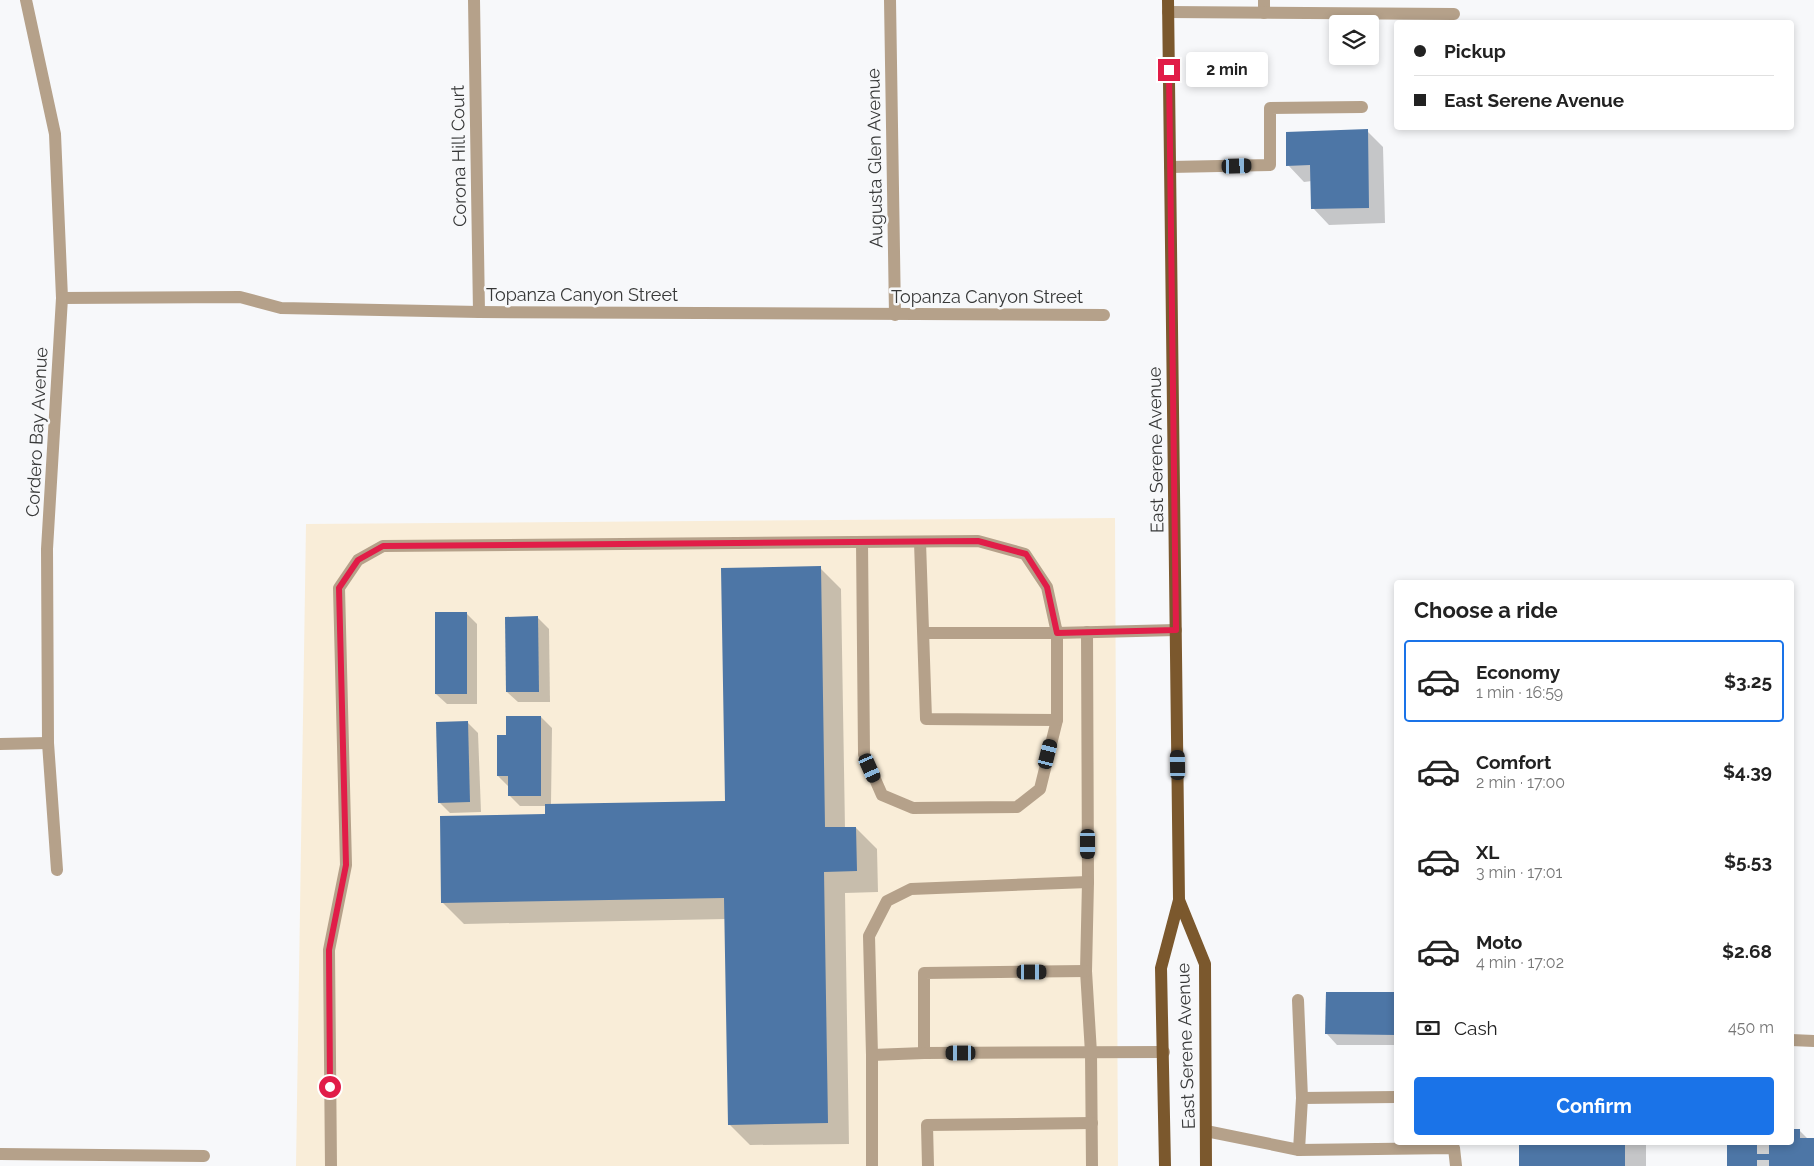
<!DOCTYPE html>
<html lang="en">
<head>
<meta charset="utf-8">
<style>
  body { margin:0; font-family:Raleway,sans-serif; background:#f6f6f6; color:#222; height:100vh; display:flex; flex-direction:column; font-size:19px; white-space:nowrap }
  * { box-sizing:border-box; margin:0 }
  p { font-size:16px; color:#767676 }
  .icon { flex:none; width:28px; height:28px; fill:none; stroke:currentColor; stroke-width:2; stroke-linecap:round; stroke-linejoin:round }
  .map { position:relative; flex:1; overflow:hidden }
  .sheet { position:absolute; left:1394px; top:580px; width:400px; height:565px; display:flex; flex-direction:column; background:#fff; border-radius:5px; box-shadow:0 2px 8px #0003 }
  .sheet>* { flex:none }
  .banner { position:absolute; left:1394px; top:20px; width:400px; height:110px; border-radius:5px; box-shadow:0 2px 8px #0003; display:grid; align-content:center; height:110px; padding:0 20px; background:#fff }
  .tools { position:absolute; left:1329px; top:15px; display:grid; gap:10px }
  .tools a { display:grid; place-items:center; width:50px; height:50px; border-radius:5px; background:#fff; box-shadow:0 2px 8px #0003; font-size:25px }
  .end { position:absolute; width:22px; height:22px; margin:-11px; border:6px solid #e11d48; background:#fff; box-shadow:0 0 0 2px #fff }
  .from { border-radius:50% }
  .bubble { position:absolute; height:35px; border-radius:5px; background:#fff; box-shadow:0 2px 8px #0003; font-size:16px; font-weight:700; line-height:35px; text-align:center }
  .car { position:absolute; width:15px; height:30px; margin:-15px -8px; border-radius:6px; box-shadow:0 0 4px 1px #0007; background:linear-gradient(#222 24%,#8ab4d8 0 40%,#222 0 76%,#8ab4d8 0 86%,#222 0) }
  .banner b { display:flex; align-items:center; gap:18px; height:48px; font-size:19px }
  .banner b+b { border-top:1px solid #e0e0e0 }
  .banner i { width:12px; height:12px; background:#222 }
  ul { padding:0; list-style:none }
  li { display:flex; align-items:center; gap:15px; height:82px; margin:0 10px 8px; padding:0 10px; border:2px solid transparent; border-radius:5px }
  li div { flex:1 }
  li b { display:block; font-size:19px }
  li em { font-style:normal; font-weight:700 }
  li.active { border-color:#1a73e8 }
  li>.icon { width:45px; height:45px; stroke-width:1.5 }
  h2 { padding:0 20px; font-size:22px; line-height:60px }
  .pay { display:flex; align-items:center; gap:12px; height:55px; padding:0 20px; font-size:19px }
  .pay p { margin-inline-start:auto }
  .primary-button { display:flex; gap:10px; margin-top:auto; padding:10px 20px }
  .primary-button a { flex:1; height:58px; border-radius:5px; background:#1a73e8; color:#fff; font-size:20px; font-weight:700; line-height:58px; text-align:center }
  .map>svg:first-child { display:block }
  .education { fill:#f9edd8 }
  .shadow { fill:#0003 }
  .building { fill:#4d76a6 }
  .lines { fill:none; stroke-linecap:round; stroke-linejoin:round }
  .minor-tunnel { stroke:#d1d2d3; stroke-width:12; stroke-dasharray:12 6; stroke-linecap:butt }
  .minor { stroke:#b5a18a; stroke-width:12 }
  .major { stroke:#7b582d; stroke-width:12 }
  .route { stroke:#e11d48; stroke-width:6 }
  .labels { text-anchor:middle; stroke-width:5; stroke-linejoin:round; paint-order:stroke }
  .street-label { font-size:18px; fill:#373838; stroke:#f7f8fa }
</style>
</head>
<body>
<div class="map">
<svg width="1814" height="1166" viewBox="0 0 1814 1166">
  <rect width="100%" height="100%" fill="#f7f8fa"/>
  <path class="education" d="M1115 518 1118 1166H296L306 524Z"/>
  <g class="shadow">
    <path d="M1367 131 1383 147 1385 223 1329 225 1313 208 1312 181 1304 182 1288 165Z"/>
    <path d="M820 568 841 589 845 828H856L877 849 878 892 845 893 849 1144 750 1145 729 1124 726 919 464 924 442 902 547 816V806H520L509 795V787L498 776 507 736 541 717 552 728 551 805 726 802Z"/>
    <path d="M466 613 477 624V704H447L436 694Z"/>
    <path d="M538 618 549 629 550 702H518L507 692Z"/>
    <path d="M467 722 478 733 481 812 450 813 439 802Z"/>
    <path d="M1327 993 1396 994V1045H1337L1327 1034Z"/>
    <path d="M1799 1130 1808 1139H1814V1166H1728L1791 1142Z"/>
    <rect x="1521" y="1142" width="125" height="24"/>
  </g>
  <g class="building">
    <path d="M1368 129 1369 208 1311 209 1310 165 1286 166V132Z"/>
    <path d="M821 566 825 827H856L857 871 824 872 828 1123 728 1125 724 898 441 903 440 816 545 814V804L725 801 721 568Z"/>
    <rect x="435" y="612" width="32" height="82"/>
    <path d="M538 616 539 692H506L505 617Z"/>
    <path d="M506 716H541V796H508V776H497V735H506Z"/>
    <path d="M468 721 470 802 438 803 436 722Z"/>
    <path d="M1326 992H1396V1035L1325 1034Z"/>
    <path d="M1791 1129H1800V1138H1814V1166H1727V1142H1791Z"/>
    <rect x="1519" y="1142" width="106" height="24"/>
  </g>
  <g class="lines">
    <path class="minor-tunnel" d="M1763 1142V1166"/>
    <g class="minor">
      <path d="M26 0 55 134 62 298 47 549 48 743 57 870"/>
      <path d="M474 0 479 312"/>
      <path d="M890 0 895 315"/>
      <path d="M1264 0V13"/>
      <path d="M1168 12 1454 14"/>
      <path d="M1170 167 1270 165V108L1362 107"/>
      <path d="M62 298 240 297 281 308 479 312 1104 315"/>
      <path d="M862 542 864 754 882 795 913 808 1017 807 1040 789 1057 720"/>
      <path d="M920 542 926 719 1057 720V633H924"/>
      <path d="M1087 632 1088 882 1086 971 1091 1053 1092 1166"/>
      <path d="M0 744 48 743"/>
      <path d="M1086 971 924 973V1053L1164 1052"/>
      <path d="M1298 1000 1302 1098"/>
      <path d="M1791 1040 1814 1041"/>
      <path d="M872 1055 924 1053"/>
      <path d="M1206 1131 1299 1150 1454 1148 1456 1166"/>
      <path d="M1299 1150 1302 1098 1396 1097"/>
      <path d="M0 1154 204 1156"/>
      <path d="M331 1166 329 950 346 865 339 588 358 560 383 546 978 541 1025 554 1047 587 1057 633 1176 630"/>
      <path d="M872 1166V1055L869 936 887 901 911 889 1088 882"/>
      <path d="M928 1166 927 1125 1092 1123"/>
    </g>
    <g class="major">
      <path d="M1179 900 1205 964 1206 1166"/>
      <path d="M1165 1166 1161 968 1179 900 1168 0"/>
    </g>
  </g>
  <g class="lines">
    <path class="route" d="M330 1087 329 950 346 865 339 588 358 560 383 546 978 541 1026 554 1047 587 1057 633 1176 630 1169 70"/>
  </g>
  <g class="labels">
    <g class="street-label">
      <text transform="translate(459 156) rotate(-91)" y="6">Corona Hill Court</text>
      <text transform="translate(875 158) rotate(-91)" y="6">Augusta Glen Avenue</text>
      <text x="582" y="301">Topanza Canyon Street</text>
      <text x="987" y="303">Topanza Canyon Street</text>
      <text transform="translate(37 432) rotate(-87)" y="6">Cordero Bay Avenue</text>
      <text transform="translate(1156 450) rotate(-91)" y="6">East Serene Avenue</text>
      <text transform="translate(1186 1046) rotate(-92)" y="6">East Serene Avenue</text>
    </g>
  </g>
</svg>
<div class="tools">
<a><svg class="icon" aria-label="layers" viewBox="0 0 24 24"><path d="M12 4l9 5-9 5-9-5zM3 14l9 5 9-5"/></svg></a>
</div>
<i class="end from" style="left:330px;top:1087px"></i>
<i class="end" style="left:1169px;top:70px"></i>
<div class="bubble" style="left:1186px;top:52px;width:82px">2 min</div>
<i class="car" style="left:1237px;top:166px;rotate:88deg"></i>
<i class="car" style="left:1048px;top:754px;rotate:14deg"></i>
<i class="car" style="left:1178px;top:765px;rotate:359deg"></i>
<i class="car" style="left:870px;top:768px;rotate:156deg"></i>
<i class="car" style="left:1088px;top:844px;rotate:180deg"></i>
<i class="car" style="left:1032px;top:972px;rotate:90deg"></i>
<i class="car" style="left:961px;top:1053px;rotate:270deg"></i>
<div class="banner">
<b><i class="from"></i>Pickup</b>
<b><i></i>East Serene Avenue</b>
</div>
<section class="sheet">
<h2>Choose a ride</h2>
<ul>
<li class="active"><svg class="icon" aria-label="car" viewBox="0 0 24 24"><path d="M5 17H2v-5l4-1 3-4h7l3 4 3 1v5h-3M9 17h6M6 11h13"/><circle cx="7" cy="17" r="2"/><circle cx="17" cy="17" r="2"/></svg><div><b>Economy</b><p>1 min · 16:59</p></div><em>$3.25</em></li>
<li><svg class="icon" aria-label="car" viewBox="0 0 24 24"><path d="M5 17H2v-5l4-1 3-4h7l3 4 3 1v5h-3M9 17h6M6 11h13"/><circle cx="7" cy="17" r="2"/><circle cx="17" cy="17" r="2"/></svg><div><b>Comfort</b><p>2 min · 17:00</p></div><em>$4.39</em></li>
<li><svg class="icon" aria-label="car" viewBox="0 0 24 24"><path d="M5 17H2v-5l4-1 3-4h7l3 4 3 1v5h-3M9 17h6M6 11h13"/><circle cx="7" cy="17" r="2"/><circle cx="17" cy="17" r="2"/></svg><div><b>XL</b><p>3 min · 17:01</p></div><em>$5.53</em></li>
<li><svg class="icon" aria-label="car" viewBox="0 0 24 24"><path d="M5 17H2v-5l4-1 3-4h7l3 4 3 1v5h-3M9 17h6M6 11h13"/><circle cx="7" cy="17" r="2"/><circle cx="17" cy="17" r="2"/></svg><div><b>Moto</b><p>4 min · 17:02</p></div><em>$2.68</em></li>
</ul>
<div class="pay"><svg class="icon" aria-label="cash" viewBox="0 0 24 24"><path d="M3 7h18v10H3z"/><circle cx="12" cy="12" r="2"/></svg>Cash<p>450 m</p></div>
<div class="primary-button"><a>Confirm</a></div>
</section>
</div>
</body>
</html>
